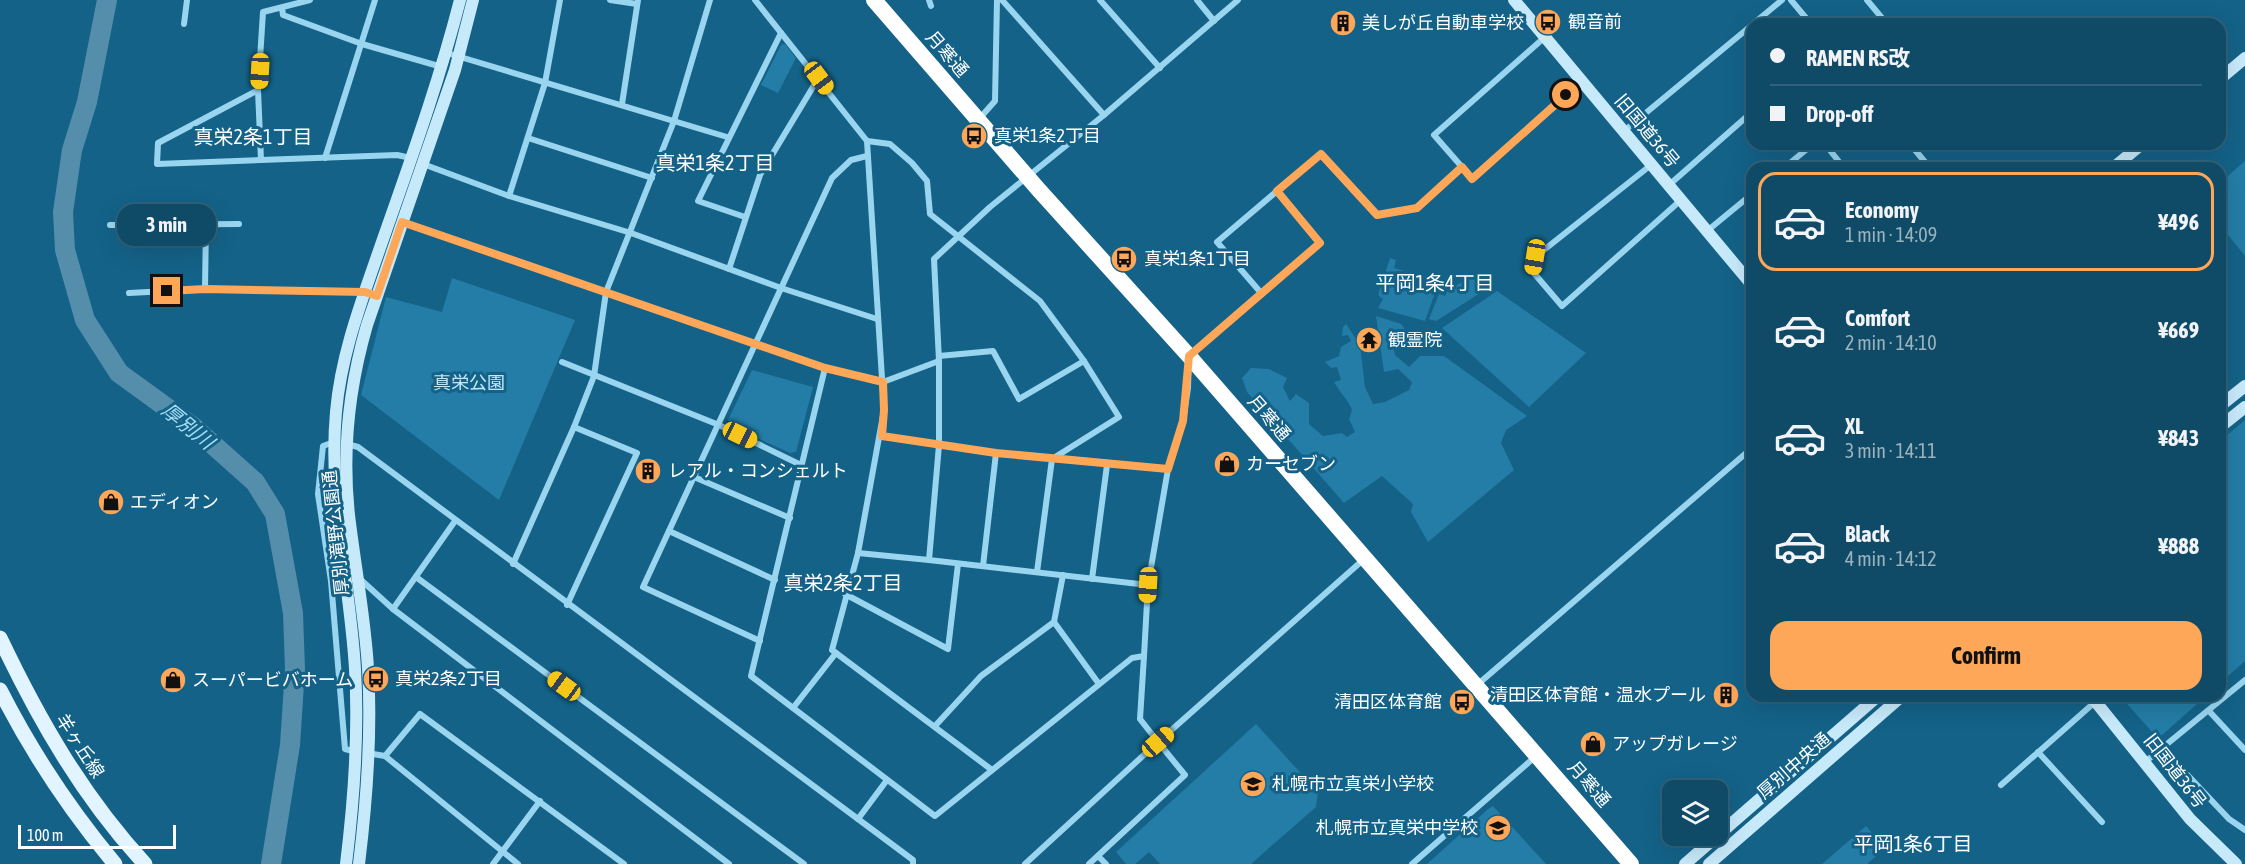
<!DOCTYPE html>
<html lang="en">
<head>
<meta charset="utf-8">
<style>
  body { margin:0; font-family:"Asap Condensed","Noto Sans JP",sans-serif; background:#18516c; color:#f1f3f6; height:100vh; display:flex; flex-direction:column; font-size:22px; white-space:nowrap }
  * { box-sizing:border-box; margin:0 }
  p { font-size:20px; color:#9bb3bf }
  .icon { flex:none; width:33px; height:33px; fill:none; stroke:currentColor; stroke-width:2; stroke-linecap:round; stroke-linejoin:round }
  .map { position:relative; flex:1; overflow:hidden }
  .sheet { position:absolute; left:1746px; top:162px; width:480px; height:540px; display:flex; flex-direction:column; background:#0f4a66; border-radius:18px; box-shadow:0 6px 24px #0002,0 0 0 2px #2f627a }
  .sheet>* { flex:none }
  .banner { position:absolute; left:1746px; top:18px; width:480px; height:132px; border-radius:18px; box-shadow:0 6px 24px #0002,0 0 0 2px #2f627a; display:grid; align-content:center; height:132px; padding:0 24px; background:#0f4a66 }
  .controls { position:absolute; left:1662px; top:780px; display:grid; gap:12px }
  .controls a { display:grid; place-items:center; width:66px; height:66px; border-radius:12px; background:#0f4a66; box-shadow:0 6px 24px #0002,0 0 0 2px #2f627a; font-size:30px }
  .scale { position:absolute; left:18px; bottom:15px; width:158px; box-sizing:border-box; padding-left:6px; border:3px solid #fff; border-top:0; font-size:16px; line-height:21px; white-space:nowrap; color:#fff; -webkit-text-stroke:4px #146288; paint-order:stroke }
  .end { position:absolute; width:27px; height:27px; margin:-14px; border:8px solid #ffa758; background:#111; box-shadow:0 0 0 3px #111 }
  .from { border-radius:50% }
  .bubble { position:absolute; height:42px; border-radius:18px; background:#0f4a66; box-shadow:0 6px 24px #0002,0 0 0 2px #2f627a; font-size:20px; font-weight:700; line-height:42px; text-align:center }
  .car { position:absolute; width:18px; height:36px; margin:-18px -9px; border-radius:8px; box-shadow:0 0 4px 2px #0007; background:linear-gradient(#f5c518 24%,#345 0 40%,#f5c518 0 76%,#345 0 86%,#f5c518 0) }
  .banner b { display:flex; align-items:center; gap:21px; height:57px; font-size:22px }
  .banner b+b { border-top:2px solid #2f627a }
  .banner i { width:15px; height:15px; background:#f1f3f6 }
  ul { padding:10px 0 0; list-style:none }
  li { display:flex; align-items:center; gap:18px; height:99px; margin:0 12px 9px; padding:0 12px; border:3px solid transparent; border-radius:18px }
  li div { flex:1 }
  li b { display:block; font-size:22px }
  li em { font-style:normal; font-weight:700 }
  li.current { border-color:#ffa758 }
  li>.icon { width:54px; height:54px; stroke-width:1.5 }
  .cta { display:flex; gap:12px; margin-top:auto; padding:12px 24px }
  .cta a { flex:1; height:69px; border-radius:18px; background:#ffa758; color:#111; font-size:24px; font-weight:700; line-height:69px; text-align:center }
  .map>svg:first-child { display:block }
  .green { fill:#237da6 }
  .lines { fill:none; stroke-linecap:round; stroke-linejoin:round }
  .river { stroke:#548eaa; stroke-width:20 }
  .street { stroke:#9ad5ef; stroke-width:6 }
  .secondary { stroke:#c7eafb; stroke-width:12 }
  .primary { stroke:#e2f4ff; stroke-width:15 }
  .highway { stroke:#fff; stroke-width:16 }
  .route { stroke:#ffa758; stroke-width:8 }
  .labels { text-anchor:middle; stroke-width:6; stroke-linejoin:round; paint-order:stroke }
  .poi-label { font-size:18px; fill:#fff; stroke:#146288; text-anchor:start }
  .street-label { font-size:18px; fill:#fff; stroke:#146288 }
  .park-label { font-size:18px; fill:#c0e9fb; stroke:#146288 }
  .neighbourhood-label { font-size:20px; fill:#fff; stroke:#146288 }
  .water-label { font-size:20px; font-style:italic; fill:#a5def7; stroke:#146288 }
</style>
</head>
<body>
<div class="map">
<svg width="2245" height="864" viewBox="0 0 2245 864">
  <rect width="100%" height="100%" fill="#146288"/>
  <g class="green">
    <path d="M785 44 796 58 778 93 761 85 781 45Z"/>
    <path d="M2245 161V256L2220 225V183Z"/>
    <path d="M1390 258 1396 260 1394 268 1425 277 1424 281 1430 284 1428 290 1435 293 1425 321 1378 308 1383 299 1378 295Z"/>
    <path d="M452 278 575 320 499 500 361 395 386 297 442 312Z"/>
    <path d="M1469 278 1488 281 1493 285 1436 321 1429 319 1439 294 1445 296 1448 290Z"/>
    <path d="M1497 291 1586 353 1529 407 1442 328Z"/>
    <path d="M1376 316 1401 324 1409 335 1392 342 1395 355 1409 367 1420 356H1444L1527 416 1506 430 1501 443 1514 470 1428 542 1411 512 1413 504 1382 476 1344 503 1247 392 1242 378 1251 368 1269 369 1287 378 1283 387 1290 401 1296 394 1309 403V424L1323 436 1342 433 1347 437 1355 432 1349 419 1352 410C1347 398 1340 393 1334 382L1341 380 1337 367 1331 368 1325 362 1339 356 1341 347 1351 341 1348 335 1342 336 1343 327 1346 324 1360 345 1365 387 1373 404 1385 402 1409 390 1412 382 1398 369 1384 372Z"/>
    <path d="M752 370 813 387 796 452 790 453 731 426 728 420Z"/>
    <path d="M2245 420V661L2220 683V441Z"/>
    <path d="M2120 696H2206L2162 735 2154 734Z"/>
    <path d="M1256 724 1318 792 1316 807 1251 864H1160L1149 852 1135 864H1126L1116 852Z"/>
    <path d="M1493 806 1546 864H1427L1488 809Z"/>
    <path d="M1866 826 1885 848 1867 864H1822Z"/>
  </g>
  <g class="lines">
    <path class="river" d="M107 0 87 102 72 150 63 212 65 250 85 320 119 373 192 426 255 482 275 514 293 613 295 669 290 745 271 864"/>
    <g class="street">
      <path d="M610 0 637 4"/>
      <path d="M755 0 867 141 884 410 858 553 832 650 992 770"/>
      <path d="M929 0 931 6"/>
      <path d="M1002 0 1104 115"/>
      <path d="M1100 0 1160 68"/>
      <path d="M1197 0 1214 21"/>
      <path d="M1791 0 1811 24"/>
      <path d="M1867 0 1887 24"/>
      <path d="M282 8 283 15 362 44 442 67"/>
      <path d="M184 24 187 0"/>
      <path d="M1753 24 1782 0"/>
      <path d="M447 53 727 137"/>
      <path d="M258 90 158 143 157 164 397 155 411 158"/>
      <path d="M622 104 638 0"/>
      <path d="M979 119 995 101 997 0"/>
      <path d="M1624 131 1752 25"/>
      <path d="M528 138 652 178"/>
      <path d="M867 141 890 144 912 163 927 181 930 214 1040 301 1084 361 1119 417 1052 459 1037 572"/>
      <path d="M1825 144 1844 168"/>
      <path d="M1910 144 1930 168"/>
      <path d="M325 158 375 0"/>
      <path d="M261 160 258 90 263 12 310 0"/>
      <path d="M423 164 509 196 631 233 781 288 877 319"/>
      <path d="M1651 165 1535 257 1533 272 1562 306 1681 200"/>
      <path d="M1462 167 1434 135 1545 37"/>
      <path d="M1784 168 1813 144"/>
      <path d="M1669 185 1752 112"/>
      <path d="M509 196 545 83 560 0"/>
      <path d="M745 217 698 201 781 33"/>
      <path d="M402 222 825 368 883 382 939 361"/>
      <path d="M110 225 239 224"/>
      <path d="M1707 231 1752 194"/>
      <path d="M729 269 760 175 819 77"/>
      <path d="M205 289 206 224"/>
      <path d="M129 293 205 289 365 292"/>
      <path d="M1262 294 1217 242 1277 191"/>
      <path d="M939 356 993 351 1019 399 1084 361"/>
      <path d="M562 362 719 425 801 465"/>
      <path d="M825 368 751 676 935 816 1132 658 1144 656 1140 719 1158 742 1025 864"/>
      <path d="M574 427 594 376 606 292 674 121 710 0"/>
      <path d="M882 436 996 453 1168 469"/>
      <path d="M334 442 323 446 318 494 331 581 345 749 357 752"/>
      <path d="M347 444 358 447 858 819 913 860V864"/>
      <path d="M694 477 790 518"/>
      <path d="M455 521 393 609 729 864"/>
      <path d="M669 531 775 580"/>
      <path d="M858 553 929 560"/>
      <path d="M513 564 574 427 637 453 567 605"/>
      <path d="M983 566 996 453"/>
      <path d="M416 577 804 864"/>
      <path d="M360 579 393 609"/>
      <path d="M1092 579 1107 465"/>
      <path d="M1148 585 929 560 939 445V361L934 259 990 207 1104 115 1238 0"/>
      <path d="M845 594 948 649 958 564"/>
      <path d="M1054 622 1099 684"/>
      <path d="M760 641 643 587 832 178 851 160 867 156"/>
      <path d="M1144 656 1148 585 1168 469 1183 421 1188 388 1189 356 1320 243 1277 191 1321 154 1377 215 1417 208 1462 167 1472 179 1582 82"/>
      <path d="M1477 685 1752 448"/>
      <path d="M793 708 836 653"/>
      <path d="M2209 711 2245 750"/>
      <path d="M935 726 981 676 1054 622 1063 575"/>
      <path d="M2163 749 2229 819 2245 830"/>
      <path d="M2038 752 2102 822"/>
      <path d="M367 753 385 756 518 864"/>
      <path d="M385 756 420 714 624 864"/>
      <path d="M2145 762 2245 680"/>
      <path d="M2001 785 2095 702"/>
      <path d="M858 819 887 780"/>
      <path d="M1098 856 1106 864"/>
      <path d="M493 864 540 801"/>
      <path d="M1089 864 1185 775 1158 742 1363 560"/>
      <path d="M1412 864 1535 757"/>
    </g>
    <g class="secondary">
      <path d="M1514 0 1752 285"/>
      <path d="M2220 79 2245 58"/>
      <path d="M2113 168 2142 144"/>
      <path d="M2220 406 2245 386"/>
      <path d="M2220 427 2245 407"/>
      <path d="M2091 696 2190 819 2236 864"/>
      <path d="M346 864C354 799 359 735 355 669 350 583 328 499 336 412 341 353 363 297 382 242 410 162 439 82 460 0"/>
      <path d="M359 864C367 799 372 734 368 668 365 617 355 566 349 515 342 450 349 387 367 325L455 70 473 0"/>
      <path d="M1685 864 1878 696"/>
      <path d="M1709 864 1902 696"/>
    </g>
    <g class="primary">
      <path d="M0 638C39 720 83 797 145 864"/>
      <path d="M0 690C32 753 69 809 115 864"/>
    </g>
    <path class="highway" d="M874 0 1038 189 1189 356 1631 864"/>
  </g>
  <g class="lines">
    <path class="route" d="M167 291 205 289 365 292 377 296 402 222 825 368 883 382 884 410 882 436 996 453 1168 469 1183 421 1189 356 1320 243 1277 191 1321 154 1377 215 1417 208 1462 167 1472 179 1566 95"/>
  </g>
  <defs>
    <symbol id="bus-disc" viewBox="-11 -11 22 22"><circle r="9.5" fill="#ffa758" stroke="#146288"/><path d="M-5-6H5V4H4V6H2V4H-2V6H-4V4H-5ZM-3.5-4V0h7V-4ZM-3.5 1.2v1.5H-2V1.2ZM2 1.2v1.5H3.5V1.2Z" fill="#111"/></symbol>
    <symbol id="building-disc" viewBox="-11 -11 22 22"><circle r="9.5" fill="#ffa758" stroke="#146288"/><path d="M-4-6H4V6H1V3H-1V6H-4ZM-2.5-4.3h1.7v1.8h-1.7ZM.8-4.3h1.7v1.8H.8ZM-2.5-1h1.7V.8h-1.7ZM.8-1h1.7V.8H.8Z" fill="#111"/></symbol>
    <symbol id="temple-disc" viewBox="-11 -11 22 22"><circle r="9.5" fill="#ffa758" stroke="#146288"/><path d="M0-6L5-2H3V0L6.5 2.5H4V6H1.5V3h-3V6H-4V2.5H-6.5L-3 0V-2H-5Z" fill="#111"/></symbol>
    <symbol id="shop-disc" viewBox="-11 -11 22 22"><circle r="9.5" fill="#ffa758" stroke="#146288"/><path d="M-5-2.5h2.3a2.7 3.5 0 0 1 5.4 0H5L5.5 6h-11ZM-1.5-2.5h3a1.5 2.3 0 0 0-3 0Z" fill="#111"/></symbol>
    <symbol id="school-disc" viewBox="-11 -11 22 22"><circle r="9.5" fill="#ffa758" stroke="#146288"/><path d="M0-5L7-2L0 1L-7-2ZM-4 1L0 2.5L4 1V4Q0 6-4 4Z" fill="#111"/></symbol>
  </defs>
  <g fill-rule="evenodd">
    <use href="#bus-disc" x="1533" y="7" width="30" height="30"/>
    <use href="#building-disc" x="1328" y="8" width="30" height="30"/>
    <use href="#bus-disc" x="959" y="121" width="30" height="30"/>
    <use href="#bus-disc" x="1109" y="244" width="30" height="30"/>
    <use href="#temple-disc" x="1354" y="325" width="30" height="30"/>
    <use href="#shop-disc" x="1212" y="449" width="30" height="30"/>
    <use href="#building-disc" x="633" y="456" width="30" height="30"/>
    <use href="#shop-disc" x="96" y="487" width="30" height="30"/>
    <use href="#bus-disc" x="361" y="664" width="30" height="30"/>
    <use href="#shop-disc" x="158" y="665" width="30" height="30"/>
    <use href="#building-disc" x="1711" y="680" width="30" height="30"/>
    <use href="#bus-disc" x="1447" y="687" width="30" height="30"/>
    <use href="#shop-disc" x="1578" y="729" width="30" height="30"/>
    <use href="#school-disc" x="1238" y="769" width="30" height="30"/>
    <use href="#school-disc" x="1483" y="813" width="30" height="30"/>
  </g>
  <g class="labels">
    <g class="poi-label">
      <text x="1568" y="28">観音前</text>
      <text x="1362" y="29">美しが丘自動車学校</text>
      <text x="994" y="142">真栄1条2丁目</text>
      <text x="1144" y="265">真栄1条1丁目</text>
      <text x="1388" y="346">観霊院</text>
      <text x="1246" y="470">カーセブン</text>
      <text x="668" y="477">レアル・コンシェルト</text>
      <text x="130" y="508">エディオン</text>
      <text x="395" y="685">真栄2条2丁目</text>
      <text x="192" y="686">スーパービバホーム</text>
      <text x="1706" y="701" text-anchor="end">清田区体育館・温水プール</text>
      <text x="1442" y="708" text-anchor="end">清田区体育館</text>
      <text x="1612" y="750">アップガレージ</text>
      <text x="1272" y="790">札幌市立真栄小学校</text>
      <text x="1478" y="834" text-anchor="end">札幌市立真栄中学校</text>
    </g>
    <g class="street-label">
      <text transform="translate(947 54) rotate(49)" y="6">月寒通</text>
      <text transform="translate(1647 131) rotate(50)" y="6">旧国道36号</text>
      <text transform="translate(1269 418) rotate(49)" y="6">月寒通</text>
      <text transform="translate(336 533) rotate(-96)" y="6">厚別滝野公園通</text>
      <text transform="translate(80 746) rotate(57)" y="6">羊ヶ丘線</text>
      <text transform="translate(1794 766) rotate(-41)" y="6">厚別中央通</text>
      <text transform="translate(2175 771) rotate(52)" y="6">旧国道36号</text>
      <text transform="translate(1589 784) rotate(49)" y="6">月寒通</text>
    </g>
    <g class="park-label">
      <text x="469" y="389">真栄公園</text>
    </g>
    <g class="neighbourhood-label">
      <text x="253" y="144">真栄2条1丁目</text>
      <text x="715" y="170">真栄1条2丁目</text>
      <text x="1435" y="290">平岡1条4丁目</text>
      <text x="843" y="590">真栄2条2丁目</text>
      <text x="1913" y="851">平岡1条6丁目</text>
    </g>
    <g class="water-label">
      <text transform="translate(188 426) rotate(39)" y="7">厚別川</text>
    </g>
  </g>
</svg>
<div class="controls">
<a><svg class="icon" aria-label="layers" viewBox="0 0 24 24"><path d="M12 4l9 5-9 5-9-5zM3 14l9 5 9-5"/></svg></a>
</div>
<div class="scale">100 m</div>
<i class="end from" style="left:1566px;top:95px"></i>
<i class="end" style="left:167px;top:291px"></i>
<div class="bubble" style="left:117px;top:204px;width:99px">3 min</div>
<i class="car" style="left:260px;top:71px;rotate:183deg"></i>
<i class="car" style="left:819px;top:78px;rotate:143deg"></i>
<i class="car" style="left:1535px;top:257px;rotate:189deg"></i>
<i class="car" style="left:740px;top:435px;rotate:116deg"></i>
<i class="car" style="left:1148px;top:585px;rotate:183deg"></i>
<i class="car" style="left:564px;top:686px;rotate:306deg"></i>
<i class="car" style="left:1158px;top:742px;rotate:49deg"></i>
<div class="banner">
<b><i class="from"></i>RAMEN RS改</b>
<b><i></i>Drop-off</b>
</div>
<section class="sheet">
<ul>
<li class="current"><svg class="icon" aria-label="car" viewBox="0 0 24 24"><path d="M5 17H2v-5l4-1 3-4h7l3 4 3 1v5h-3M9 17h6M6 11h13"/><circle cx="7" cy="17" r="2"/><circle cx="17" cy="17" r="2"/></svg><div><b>Economy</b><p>1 min · 14:09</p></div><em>¥496</em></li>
<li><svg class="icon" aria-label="car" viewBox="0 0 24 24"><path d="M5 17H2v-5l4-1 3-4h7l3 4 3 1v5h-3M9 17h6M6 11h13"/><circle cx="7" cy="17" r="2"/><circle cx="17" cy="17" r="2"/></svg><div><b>Comfort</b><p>2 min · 14:10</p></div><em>¥669</em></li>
<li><svg class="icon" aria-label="car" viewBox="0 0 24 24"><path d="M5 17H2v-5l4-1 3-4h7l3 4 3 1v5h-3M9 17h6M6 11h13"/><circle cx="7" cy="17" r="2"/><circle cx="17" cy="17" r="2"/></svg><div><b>XL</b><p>3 min · 14:11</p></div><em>¥843</em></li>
<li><svg class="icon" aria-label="car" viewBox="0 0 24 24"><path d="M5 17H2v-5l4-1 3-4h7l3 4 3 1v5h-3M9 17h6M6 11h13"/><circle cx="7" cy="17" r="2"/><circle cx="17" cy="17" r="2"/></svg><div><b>Black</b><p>4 min · 14:12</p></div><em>¥888</em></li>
</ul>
<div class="cta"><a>Confirm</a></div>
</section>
</div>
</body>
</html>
